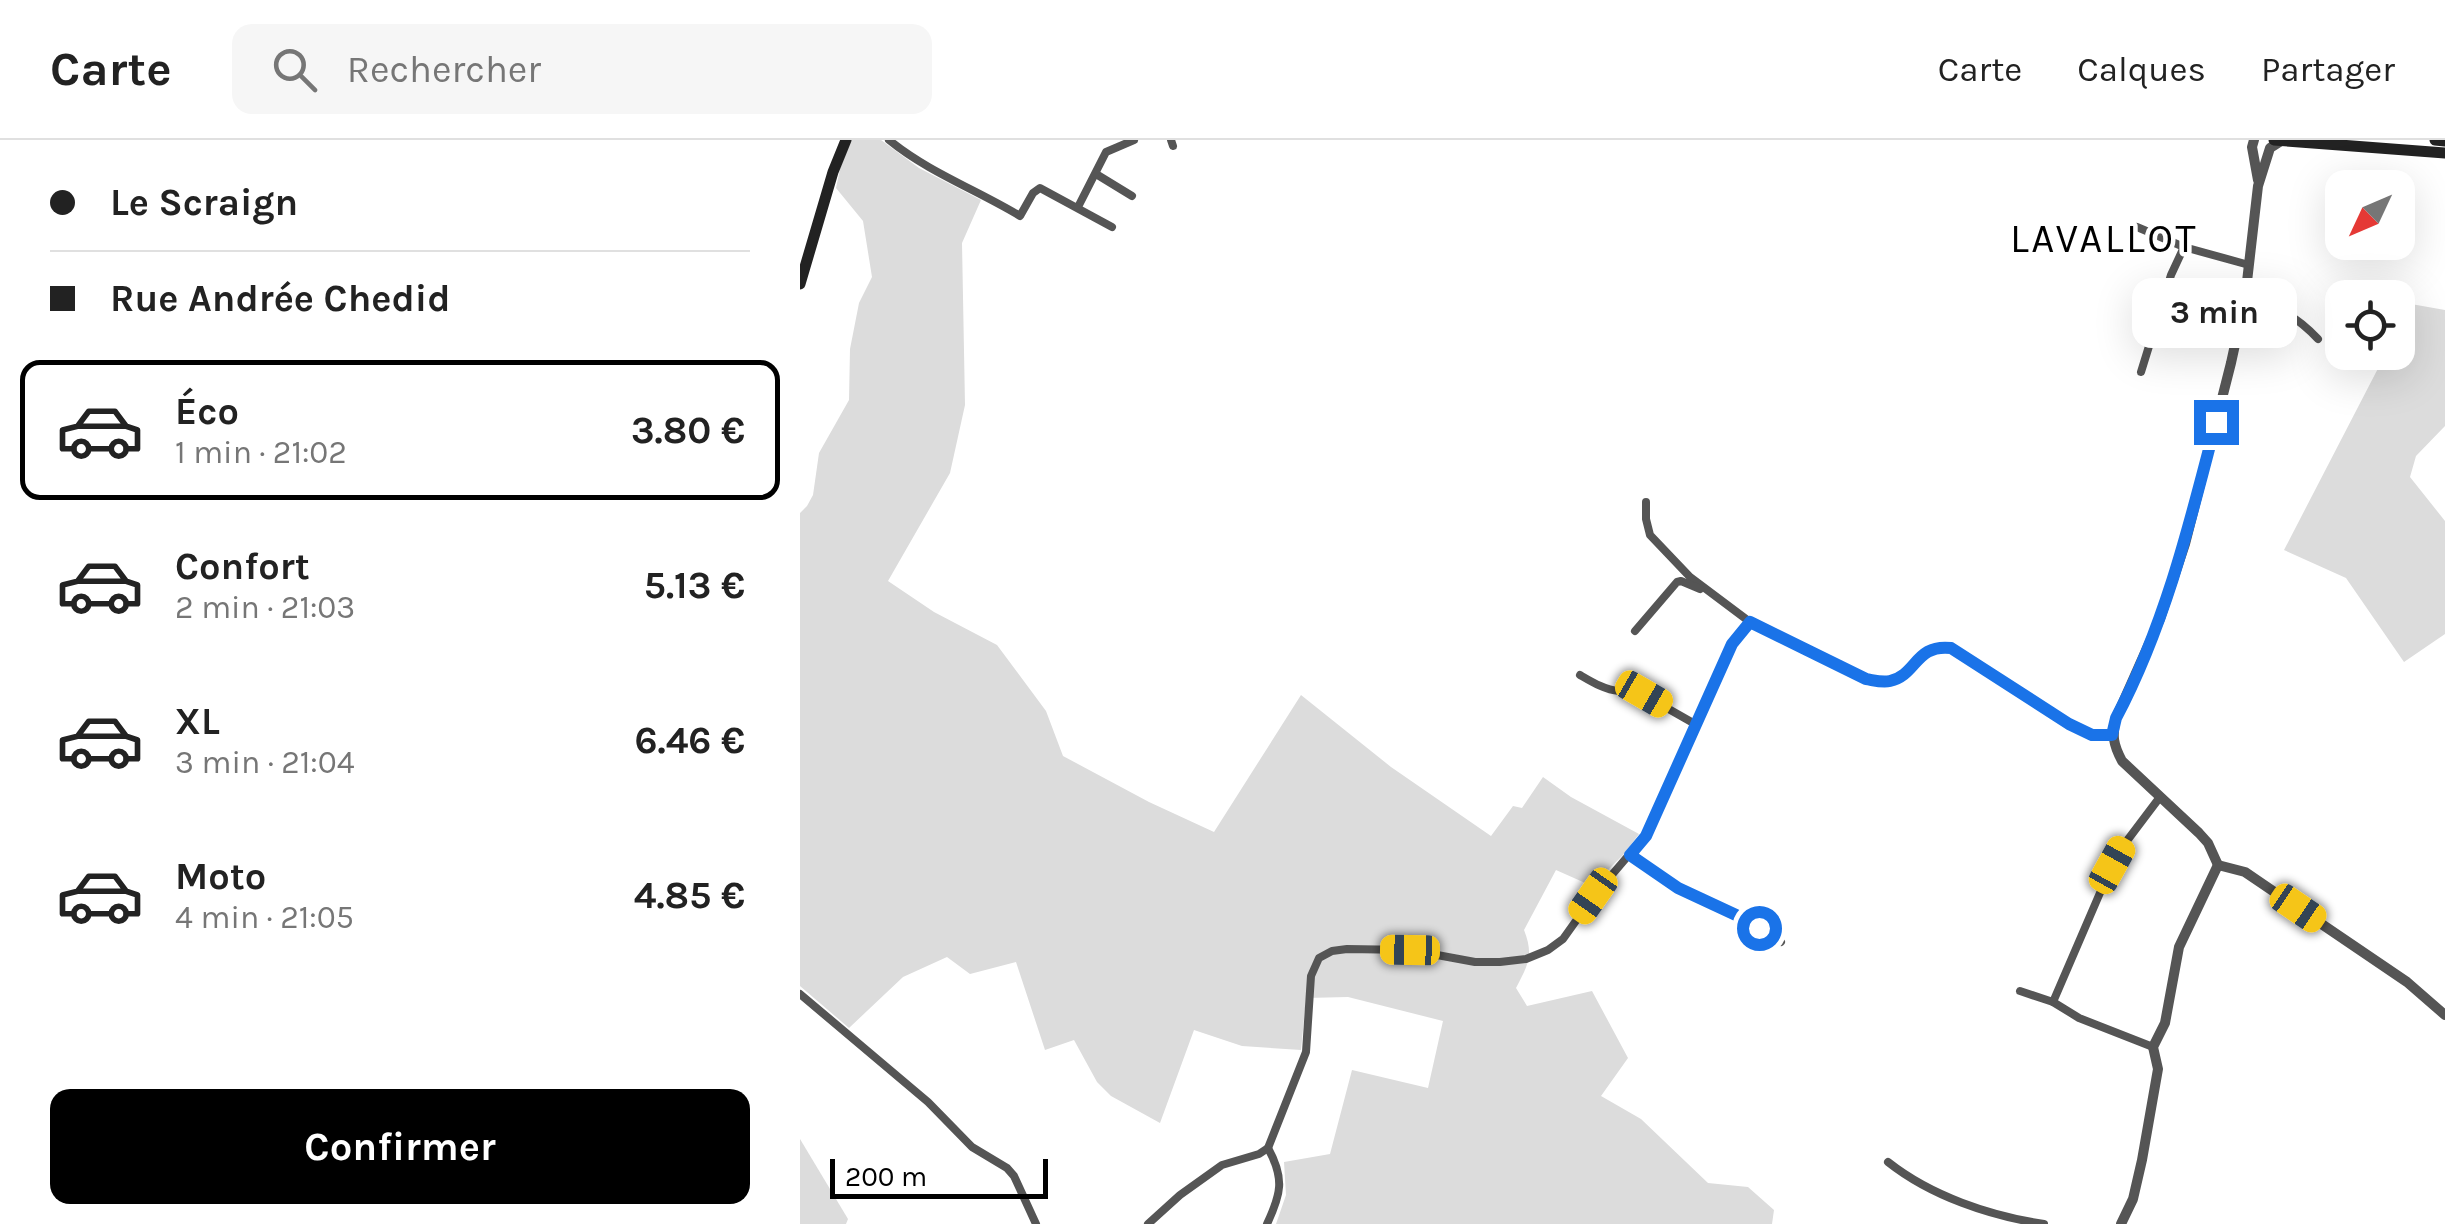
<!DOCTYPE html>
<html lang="fr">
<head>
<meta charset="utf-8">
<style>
  body { margin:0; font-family:Karla,sans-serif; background:#f6f6f6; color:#222; height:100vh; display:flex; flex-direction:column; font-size:38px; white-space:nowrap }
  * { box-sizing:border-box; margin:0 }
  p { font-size:32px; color:#767676 }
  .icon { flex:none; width:55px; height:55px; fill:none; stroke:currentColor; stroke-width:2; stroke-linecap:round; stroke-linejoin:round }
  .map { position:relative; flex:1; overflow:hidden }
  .side { display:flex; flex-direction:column; background:#fff; width:800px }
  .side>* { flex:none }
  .hud { display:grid; align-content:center; height:220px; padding:0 50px; background:#fff }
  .needle { width:65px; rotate:226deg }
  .buttons { position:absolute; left:1525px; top:30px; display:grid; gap:20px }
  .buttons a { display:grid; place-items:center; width:90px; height:90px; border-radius:20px; background:#fff; box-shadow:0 10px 40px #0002; font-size:50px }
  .scale { position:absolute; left:30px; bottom:25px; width:218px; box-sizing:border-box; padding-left:10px; border:5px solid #000; border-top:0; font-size:28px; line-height:35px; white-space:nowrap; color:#000; -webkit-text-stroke:8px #fff; paint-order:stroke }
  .end { position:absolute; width:45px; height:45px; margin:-22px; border:12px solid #1a73e8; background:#fff; box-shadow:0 0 0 5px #fff }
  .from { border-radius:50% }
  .bubble { position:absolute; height:70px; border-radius:20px; background:#fff; box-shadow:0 10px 40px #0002; font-size:32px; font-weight:700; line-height:70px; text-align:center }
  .car { position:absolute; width:30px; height:60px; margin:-30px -15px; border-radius:12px; box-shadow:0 0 8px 2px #0007; background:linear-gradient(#f5c518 24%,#345 0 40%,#f5c518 0 76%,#345 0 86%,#f5c518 0) }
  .hud b { display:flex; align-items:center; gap:35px; height:95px; font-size:38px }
  .hud b+b { border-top:2px solid #e0e0e0 }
  .hud i { width:25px; height:25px; background:#222 }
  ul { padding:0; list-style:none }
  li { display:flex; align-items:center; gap:30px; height:140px; margin:0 20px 15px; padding:0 30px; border:5px solid transparent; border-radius:20px }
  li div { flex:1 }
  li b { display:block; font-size:38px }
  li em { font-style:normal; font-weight:700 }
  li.on { border-color:#000 }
  li>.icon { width:90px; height:90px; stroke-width:1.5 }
  .cta { display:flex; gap:20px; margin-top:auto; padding:20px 50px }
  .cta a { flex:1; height:115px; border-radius:20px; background:#000; color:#fff; font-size:40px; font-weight:700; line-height:115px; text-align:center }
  header { display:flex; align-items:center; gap:60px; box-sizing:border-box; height:140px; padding:0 50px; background:#fff; border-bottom:2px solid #e0e0e0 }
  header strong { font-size:48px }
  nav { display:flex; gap:55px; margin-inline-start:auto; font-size:35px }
  .search { width:700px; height:90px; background:#f6f6f6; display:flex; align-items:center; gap:25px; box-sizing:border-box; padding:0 35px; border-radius:20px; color:#767676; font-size:38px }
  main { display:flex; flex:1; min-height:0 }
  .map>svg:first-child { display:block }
  .green { fill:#dcdcdc }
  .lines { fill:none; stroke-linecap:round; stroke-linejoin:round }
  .minor { stroke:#555; stroke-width:8 }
  .tertiary { stroke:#555; stroke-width:10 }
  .secondary { stroke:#222; stroke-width:11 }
  .route { stroke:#1a73e8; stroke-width:12 }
  .labels { text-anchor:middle; stroke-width:9; stroke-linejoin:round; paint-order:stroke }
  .neighbourhood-label { font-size:40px; letter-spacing:2.5px; fill:#000; stroke:#fff }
</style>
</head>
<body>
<header>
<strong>Carte</strong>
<div class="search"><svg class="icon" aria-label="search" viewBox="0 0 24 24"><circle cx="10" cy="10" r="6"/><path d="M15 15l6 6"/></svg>Rechercher</div>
<nav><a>Carte</a><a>Calques</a><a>Partager</a></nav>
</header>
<main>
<section class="side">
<div class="hud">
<b><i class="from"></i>Le Scraign</b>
<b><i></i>Rue Andrée Chedid</b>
</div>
<ul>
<li class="on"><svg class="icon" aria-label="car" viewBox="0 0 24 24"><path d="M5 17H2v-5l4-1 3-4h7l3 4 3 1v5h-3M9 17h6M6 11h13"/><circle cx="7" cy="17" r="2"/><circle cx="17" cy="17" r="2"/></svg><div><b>Éco</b><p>1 min · 21:02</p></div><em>3.80 €</em></li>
<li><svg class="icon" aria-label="car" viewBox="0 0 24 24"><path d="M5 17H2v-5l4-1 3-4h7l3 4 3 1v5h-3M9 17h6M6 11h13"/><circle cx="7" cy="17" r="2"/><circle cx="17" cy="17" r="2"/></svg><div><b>Confort</b><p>2 min · 21:03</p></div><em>5.13 €</em></li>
<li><svg class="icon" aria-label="car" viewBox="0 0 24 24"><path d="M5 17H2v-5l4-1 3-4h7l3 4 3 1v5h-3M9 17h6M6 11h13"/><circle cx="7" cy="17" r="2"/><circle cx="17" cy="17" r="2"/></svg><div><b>XL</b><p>3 min · 21:04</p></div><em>6.46 €</em></li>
<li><svg class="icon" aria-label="car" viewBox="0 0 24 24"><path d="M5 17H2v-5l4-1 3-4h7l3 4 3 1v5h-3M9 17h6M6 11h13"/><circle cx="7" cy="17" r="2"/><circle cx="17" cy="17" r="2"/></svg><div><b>Moto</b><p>4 min · 21:05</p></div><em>4.85 €</em></li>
</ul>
<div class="cta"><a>Confirmer</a></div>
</section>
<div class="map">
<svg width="1645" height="1084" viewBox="0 0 1645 1084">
  <rect width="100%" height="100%" fill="#fff"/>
  <g class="green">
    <path d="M51 0H81L119 28 181 60 162 103 165 265 150 333 88 441 134 472 197 505 246 571 263 616 349 662 414 692 501 555 591 627 691 696 713 666 722 668 743 637 771 657 839 694 823 715 792 746 756 730 724 790C734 815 728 825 716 848L727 866 792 851 828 918 801 956 841 979 908 1043 948 1047 974 1070 972 1084H476L486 1055 484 1022 530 1014 552 930 628 948 643 881 548 857 506 858 501 910 442 906 394 890 360 983 311 956 297 942 274 900 245 910 216 822 170 834 147 817 103 837 49 888 0 846V373L7 366 13 355 19 313 49 260 50 209 59 163 72 137 63 81 36 48 40 29Z"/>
    <path d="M1611 164 1645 170V286L1616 316 1610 337 1645 381V494L1604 522 1546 438 1484 410 1586 213 1598 212V191Z"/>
    <path d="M0 999 48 1079 46 1084H0Z"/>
  </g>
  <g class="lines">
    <g class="minor">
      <path d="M89 0C128 32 177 50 220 76L233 53 240 48 312 87"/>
      <path d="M371 0 373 6"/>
      <path d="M296 34 332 56"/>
      <path d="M278 67 306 12 334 0"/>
      <path d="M1337 87 1384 107 1449 125"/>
      <path d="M1445 159C1473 161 1499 179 1518 199"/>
      <path d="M1341 232 1371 135 1384 107"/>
      <path d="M846 362V379L850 395 890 437 950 482"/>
      <path d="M835 491 877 442 881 441 900 449"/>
      <path d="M780 535C792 542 805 550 819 551 829 553 835 551 844 555L895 584"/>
      <path d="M830 715 878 749 936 775 981 802"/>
      <path d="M1220 851 1253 862"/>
      <path d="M0 854 128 962 172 1007 207 1028 214 1036 236 1084"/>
      <path d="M1353 907 1279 878 1253 862 1312 725 1323 706 1360 657"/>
      <path d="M1088 1022C1131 1056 1190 1076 1244 1084"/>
      <path d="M348 1084 380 1055 422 1025 459 1014 468 1008 506 912 511 836 519 818 532 811 547 809 610 810 675 822H700L726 819 748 810 763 799 793 757 845 696 932 503 950 482 1065 539C1073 540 1082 543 1090 541 1117 535 1117 504 1151 508L1269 584 1292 595H1312"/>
      <path d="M467 1084C481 1054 485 1039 468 1008"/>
    </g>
    <g class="tertiary">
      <path d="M1454 0 1452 7 1458 40"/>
      <path d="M1418 725 1408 703 1399 693 1322 621C1313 604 1312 596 1316 578L1360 479 1385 404 1431 223 1445 159 1458 46 1470 8 1481 1"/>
      <path d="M1418 725 1445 732 1607 842 1645 875"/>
      <path d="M1321 1084 1333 1059 1342 1020 1358 929 1353 907 1365 883 1379 807 1418 725"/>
    </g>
    <g class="secondary">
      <path d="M1474 0 1645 13"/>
      <path d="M1635 0 1645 1"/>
      <path d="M0 144 33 32 46 0"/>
    </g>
  </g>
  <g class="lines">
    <path class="route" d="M959 788 936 775 878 748 830 715 846 696 932 504 950 482 1066 539C1073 540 1082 543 1090 541 1117 535 1115 504 1151 508L1269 584 1292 595H1312L1316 578C1365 485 1390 383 1416 282"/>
  </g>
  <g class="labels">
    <g class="neighbourhood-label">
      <text x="1304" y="112">LAVALLOT</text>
    </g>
  </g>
</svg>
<div class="buttons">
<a><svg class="needle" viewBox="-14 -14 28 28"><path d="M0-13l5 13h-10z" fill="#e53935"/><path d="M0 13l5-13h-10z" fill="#767676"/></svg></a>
<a><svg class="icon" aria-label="locate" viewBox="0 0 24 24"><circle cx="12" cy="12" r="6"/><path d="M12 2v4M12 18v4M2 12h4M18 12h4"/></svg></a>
</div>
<div class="scale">200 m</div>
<i class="end from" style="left:959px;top:788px"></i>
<i class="end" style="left:1416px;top:282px"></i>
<div class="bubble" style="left:1332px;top:138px;width:165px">3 min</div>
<i class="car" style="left:844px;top:554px;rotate:120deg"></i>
<i class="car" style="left:1312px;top:725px;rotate:29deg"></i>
<i class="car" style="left:793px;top:756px;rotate:215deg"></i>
<i class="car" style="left:1498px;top:768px;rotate:124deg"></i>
<i class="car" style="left:610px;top:810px;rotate:271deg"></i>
</div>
</main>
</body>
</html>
